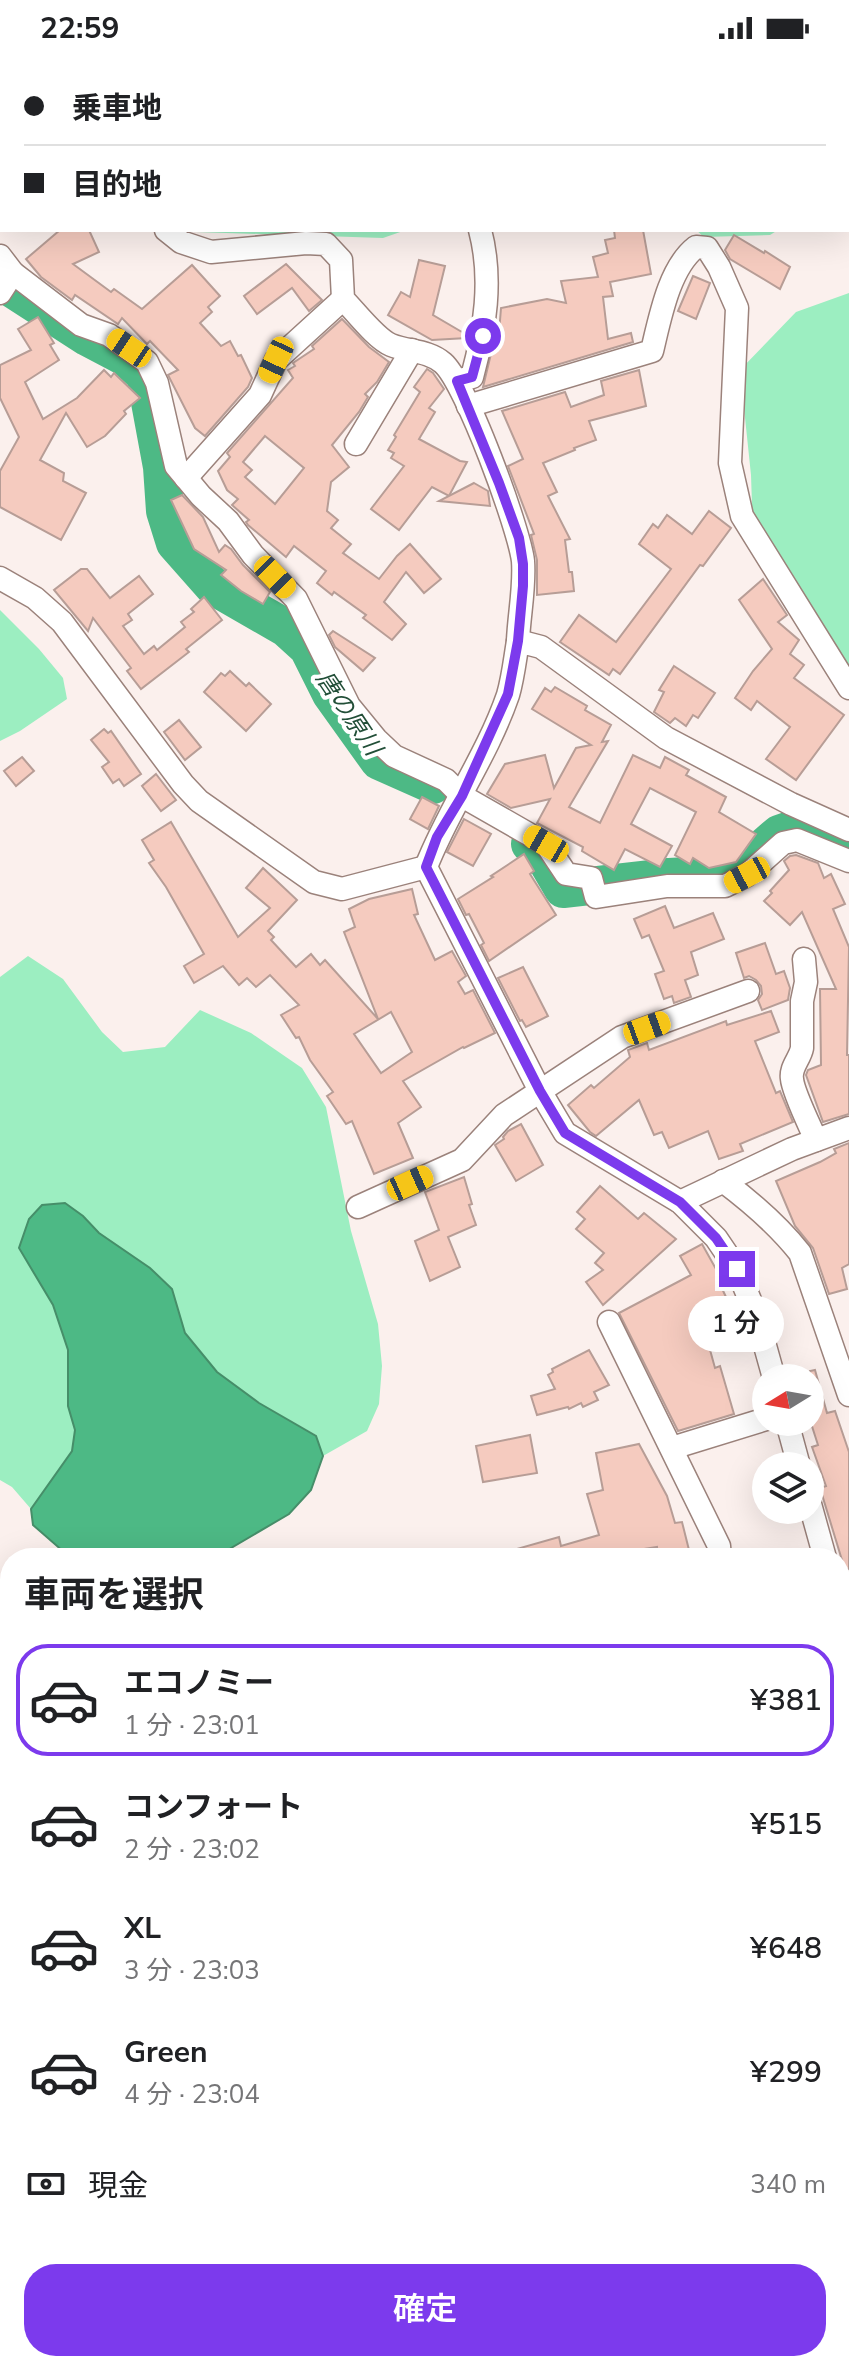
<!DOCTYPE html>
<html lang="ja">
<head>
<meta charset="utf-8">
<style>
  body { margin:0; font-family:"Nunito Sans","Noto Sans JP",sans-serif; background:#f6f6f6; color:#202124; height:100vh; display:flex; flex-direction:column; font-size:30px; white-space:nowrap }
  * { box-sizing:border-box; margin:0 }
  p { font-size:26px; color:#757577 }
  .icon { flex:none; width:44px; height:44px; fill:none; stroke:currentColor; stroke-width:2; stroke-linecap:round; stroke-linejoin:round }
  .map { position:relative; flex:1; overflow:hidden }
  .panel { position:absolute; left:0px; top:1492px; width:850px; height:824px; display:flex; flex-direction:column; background:#fff; border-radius:32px 32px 0 0; box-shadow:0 8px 32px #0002 }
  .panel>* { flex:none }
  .top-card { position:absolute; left:0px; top:0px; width:850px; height:176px; box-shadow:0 8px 32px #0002; display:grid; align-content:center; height:176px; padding:0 24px; background:#fff }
  .needle { width:52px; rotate:259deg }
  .controls { position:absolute; left:752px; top:1308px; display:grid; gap:16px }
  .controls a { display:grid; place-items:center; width:72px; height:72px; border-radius:50%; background:#fff; box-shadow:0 8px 32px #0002; font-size:40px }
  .end { position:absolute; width:36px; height:36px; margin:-18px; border:10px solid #7c3aed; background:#fff; box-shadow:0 0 0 4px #fff }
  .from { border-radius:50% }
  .bubble { position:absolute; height:56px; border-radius:28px; background:#fff; box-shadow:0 8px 32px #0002; font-size:26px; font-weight:600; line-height:56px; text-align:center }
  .car { position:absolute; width:24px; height:48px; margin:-24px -12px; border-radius:10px; box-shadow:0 0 6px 2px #0007; background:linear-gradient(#f5c518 24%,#345 0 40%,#f5c518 0 76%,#345 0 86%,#f5c518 0) }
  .top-card b { display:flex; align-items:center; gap:28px; height:76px; font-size:30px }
  .top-card b+b { border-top:2px solid #e0e0e0 }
  .top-card i { width:20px; height:20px; background:#202124 }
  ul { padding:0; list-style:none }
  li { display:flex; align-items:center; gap:24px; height:112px; margin:0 16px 12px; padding:0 8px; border:4px solid transparent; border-radius:32px }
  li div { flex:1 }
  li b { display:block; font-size:30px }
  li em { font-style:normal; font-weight:600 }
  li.selected { border-color:#7c3aed }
  li>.icon { width:72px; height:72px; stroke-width:1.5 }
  h2 { padding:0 24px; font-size:36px; line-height:96px }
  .pay { display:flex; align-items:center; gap:20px; height:88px; padding:0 24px; font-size:30px }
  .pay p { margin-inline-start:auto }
  .action { display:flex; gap:16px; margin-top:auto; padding:16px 24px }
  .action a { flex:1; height:92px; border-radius:32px; background:#7c3aed; color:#fff; font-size:32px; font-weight:600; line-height:92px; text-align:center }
  .status { display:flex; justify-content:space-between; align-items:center; height:56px; padding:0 40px; background:#fff; direction:ltr }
  .status svg { height:22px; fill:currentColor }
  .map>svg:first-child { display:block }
  .green { fill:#9ceec1 }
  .water { fill:#4db985; stroke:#468e69; stroke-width:2 }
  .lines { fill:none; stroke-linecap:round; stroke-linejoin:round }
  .river { stroke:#4db985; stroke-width:38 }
  .building { fill:#f5cbbf; stroke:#b79d96; stroke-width:2; fill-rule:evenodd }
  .minor-casing { stroke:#9b827b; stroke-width:25 }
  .secondary-casing { stroke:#9b827b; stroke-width:33 }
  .trunk-casing { stroke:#d2d0cf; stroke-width:39 }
  .minor { stroke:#fff; stroke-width:22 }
  .secondary { stroke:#fbe2da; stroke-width:30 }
  .trunk { stroke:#f4b09c; stroke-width:36 }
  .route { stroke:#7c3aed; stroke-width:10 }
  .labels { text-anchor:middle; stroke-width:8; stroke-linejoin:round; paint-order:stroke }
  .water-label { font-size:24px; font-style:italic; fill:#224f38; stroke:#fff }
</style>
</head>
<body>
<div class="status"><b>22:59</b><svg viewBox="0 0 49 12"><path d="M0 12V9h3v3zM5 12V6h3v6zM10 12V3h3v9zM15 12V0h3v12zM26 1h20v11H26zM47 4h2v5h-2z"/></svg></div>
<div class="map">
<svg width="849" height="2316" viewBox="0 0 849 2316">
  <rect width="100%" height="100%" fill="#fbf0ed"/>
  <g class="green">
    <path d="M29 0H421L423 2H29Z"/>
    <path d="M584 0H849V128L848 2H585Z"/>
    <path d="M194 174H406L383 182 196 176Z"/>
    <path d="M696 174H778L770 179 704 181Z"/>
    <path d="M849 237V642L753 478 751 419 740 314 796 256Z"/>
    <path d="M0 554 39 593 63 622 67 643 20 675 0 685Z"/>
    <path d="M28 900 63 923 102 976 123 996 165 991 200 954 251 977 302 1012 326 1051 351 1175 378 1268 382 1310 379 1348 367 1375 323 1400 316 1379 259 1347 217 1316 185 1277 172 1233 99 1177 83 1160 19 1192 53 1249 68 1294V1350L75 1374 72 1395 31 1453 12 1431 0 1424V921Z"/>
  </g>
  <path class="water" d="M65 1147 83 1160 99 1177 150 1212 172 1233 185 1277 217 1316 259 1347 316 1380 323 1400 311 1434 289 1458 214 1502H77L65 1497 33 1469 31 1453 72 1395 75 1374 68 1350V1294L53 1249 19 1192 29 1163 42 1149Z"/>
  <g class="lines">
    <g class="river">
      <path d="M0 225 87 281 125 301 145 319 162 411 165 455 175 487 213 530 286 572 308 592 331 638 379 705 433 729"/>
      <path d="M530 788 539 792 563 833 669 821 726 818 741 811 779 778 799 771 849 791"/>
    </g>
  </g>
  <g class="building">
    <path d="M60 174H89L99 196 73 208 111 236 114 233 142 253 192 209 220 240 208 251 212 256 200 267 221 290 230 285 238 300 241 299 252 322 248 331 205 380 195 372 168 319 178 314 150 285 147 288 122 262 118 268 75 239 72 244 41 221 26 203Z"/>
    <path d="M614 174H643L651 218 610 226 613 240 603 241 608 283 631 277 633 286 483 331 496 277H499L501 252 547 243 566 247 561 225 598 221 593 201 608 197 605 184 615 182Z"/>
    <path d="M734 179 764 197 765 195 790 211 780 233 730 203 725 194Z"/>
    <path d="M419 204 445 210 433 259 467 279V282L432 284 388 259 401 236 410 241Z"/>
    <path d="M286 208 322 244 309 255 292 232 257 258 244 240Z"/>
    <path d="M693 220 710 227 696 263 678 255Z"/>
    <path d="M38 261 54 287 50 289 59 304 25 326 43 363 77 342 104 314 111 321 114 317 140 342 124 355 126 358 105 380 87 391 66 357 40 404 64 417 63 425 86 437 61 484 0 451V415L19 381 0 342V309L31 294 18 273Z"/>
    <path d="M342 263 369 291 389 306 377 326 365 338 368 341 359 356 332 389 349 411 331 426 327 455 338 464 331 472 351 488 343 497 379 523 397 500 410 488 441 523 424 537 406 516 384 546 406 568 392 584 363 562 366 559 334 536 332 539 317 527 326 515 294 490 286 501 248 469 246 466 249 464 232 449 238 443 227 434 218 415 230 401 227 397 293 322 288 314 295 310 293 307 314 293 312 290ZM265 380 304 412 275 448 245 421 252 414 243 406Z"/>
    <path d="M427 313 433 317 444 333 429 352 435 356 419 383 460 405 467 406 449 440 432 431 399 474 371 453 404 410 391 402 394 397 388 394 396 381 394 379 420 336 414 331Z"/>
    <path d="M639 314 646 350 589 365 596 384 574 392 575 394 543 407 557 436 548 440 570 483 565 484 569 516H572L574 535 537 539V504L531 479 534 478 508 410 523 403 502 355 565 336 571 351 604 339 601 325Z"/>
    <path d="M474 427 488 435 490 450 439 445Z"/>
    <path d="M182 439 203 461 219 496 225 489 231 493 243 509 270 536 263 548 241 535 221 519 226 514 194 493 171 444Z"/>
    <path d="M709 455 731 472 703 510 700 509 620 618 613 613 609 619 560 586 579 559 616 586 671 513 639 488 653 468 658 472 667 459 692 478Z"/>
    <path d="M81 513H87L110 542 139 520 153 538 128 558 132 564 123 570 144 598 154 590 157 594 185 571 181 566 194 556 191 553 204 541 222 564 186 593 189 596 141 633 127 615 131 612 93 562 88 575 54 534Z"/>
    <path d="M763 523 787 559 778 566 799 584 790 598 804 609 794 622 844 659 796 724 766 703 790 671 757 645 751 654 735 642 753 615 772 593 739 544Z"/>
    <path d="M333 575 375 602 363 615 335 591 329 579Z"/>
    <path d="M674 610 715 637 698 662 693 659 686 670 675 662 670 667 654 656 664 636 659 634Z"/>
    <path d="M230 615 246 630 249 627 271 648 246 675 204 636 221 617 225 620Z"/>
    <path d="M555 631 587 650 585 654 611 669 602 686 608 685 569 751 600 767 633 699 660 712 665 701 689 714 686 719 726 741 719 756 756 778 736 806 709 812 693 802 690 808 675 799 696 756 650 732 631 768 672 790 660 811 625 793 614 814 582 795 583 791 537 767 550 743 511 752 487 738 505 708 545 699 554 732 576 692 591 689 532 653 545 632 551 636Z"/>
    <path d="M179 664 201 691 185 704 164 676Z"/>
    <path d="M104 673 108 677 111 675 141 718 124 730 119 723 113 727 102 711 109 706 91 684Z"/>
    <path d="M22 701 34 715 16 730 4 715Z"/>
    <path d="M156 718 176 744 161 755 142 730Z"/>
    <path d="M422 741 439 750 428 773 410 763Z"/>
    <path d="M464 763 491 778 473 810 447 796Z"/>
    <path d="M171 766 238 881 270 852 246 832 263 812 297 844 268 875 274 881 271 884 296 911 311 898 320 909 325 904 378 963 344 876 355 871 349 853 369 843 412 833 418 858 414 859 435 904 452 895 466 920 458 926 465 938 473 934 495 977 464 992 463 991 403 1025 421 1051 398 1067 413 1102 374 1118 352 1065 346 1068 327 1040 333 1036 310 1004 299 981 296 982 281 959 299 949 270 919 256 931 247 922 239 929 223 910 194 927 184 910 204 898 166 831 149 807 154 804 142 784ZM391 956 412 996 381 1017 354 978Z"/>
    <path d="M524 798 534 815 530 818 556 859 489 905 481 889 484 887 469 858 466 859 458 843 493 821 491 820Z"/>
    <path d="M796 799 818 807 824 822 831 818 845 848 833 853 849 891 847 999H849V1058L823 1066 806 1019 808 1014 821 1009 820 933H836L802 856 790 869 764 845 772 837 770 835 789 814 784 805 790 800Z"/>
    <path d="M665 850 674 872 713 857 724 883 691 896 698 919 685 924 691 941 674 947 672 940 664 943 655 918 664 915 649 879 642 882 634 863Z"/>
    <path d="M765 887 776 918 784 915 790 932 788 944 762 954 758 944 762 938 761 930 756 924 749 920 744 922 736 897Z"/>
    <path d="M523 911 548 960 526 971 522 964 520 965 498 922Z"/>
    <path d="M771 955 779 976 755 985 776 1037 780 1035 793 1066 740 1088 743 1095 719 1103 708 1075 669 1092 662 1076 654 1079 639 1044 596 1080 590 1076 568 1049 591 1029 594 1032 630 1001 628 994 647 987 649 994 726 965 727 969Z"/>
    <path d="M521 1068 543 1109 516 1125 495 1089 504 1083 503 1081 508 1075Z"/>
    <path d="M849 1087V1208L842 1212 847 1233 829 1238 813 1192 795 1170 776 1125 820 1106 836 1097 834 1093Z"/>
    <path d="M464 1121 472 1148 469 1149 476 1169 448 1181 460 1211 430 1225 415 1185 439 1174 425 1136Z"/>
    <path d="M600 1130 638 1163 644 1157 676 1183 603 1249 586 1226 603 1214 595 1207 604 1197 576 1173 585 1163 577 1156Z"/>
    <path d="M702 1188 721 1222 718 1224 734 1258 704 1272 715 1312 720 1310 734 1358 678 1375 619 1257 691 1219 680 1200Z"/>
    <path d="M589 1294 609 1329 594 1336 598 1344 583 1351 581 1347 569 1353 568 1351 537 1359 531 1340 555 1333 548 1319 553 1316 552 1313Z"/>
    <path d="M815 1314 827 1357 835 1355 849 1396V1513L845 1514 820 1432 826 1430 812 1391 818 1389 810 1364V1315Z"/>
    <path d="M530 1379 537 1417 483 1426 476 1390Z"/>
    <path d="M639 1388 667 1440 675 1467 682 1466 691 1502H658L657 1491 606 1499V1502H504L503 1497 559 1481 561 1490 599 1479 587 1438 603 1434 596 1397Z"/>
  </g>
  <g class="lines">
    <defs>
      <g id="minor">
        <path d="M166 174 181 186 211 196 306 187 326 188 341 204 343 243C355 255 376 283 391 289 408 296 428 294 443 307 466 327 519 472 523 505 525 531 519 559 518 585"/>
        <path d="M0 200 13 217 81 269 109 279 147 306 157 327 176 410 201 440 228 465 253 499 296 543 349 650 376 683 394 700 446 724 462 740 546 788 566 818 591 822 596 841 667 830H725L747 819 783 787 797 784 849 805"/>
        <path d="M0 237 13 217"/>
        <path d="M457 325 472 321C485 273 493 223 480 174"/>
        <path d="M468 350 652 295C660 262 669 212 696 191L707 192 719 211 737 252 730 407 742 460 849 632"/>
        <path d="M356 388 412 294"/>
        <path d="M186 422 260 339 276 304 343 243"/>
        <path d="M0 522 35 542 62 566 183 728 199 745 314 826 342 833 426 811"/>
        <path d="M804 903 806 926 802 945V992C800 1003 790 1011 792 1023 793 1036 810 1070 816 1084"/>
        <path d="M723 1125C751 1146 778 1169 800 1197L849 1339"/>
        <path d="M680 1146 792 1093 849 1072"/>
        <path d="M358 1151 462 1104 504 1059 622 981 748 935"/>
        <path d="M609 1266 719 1490 720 1502"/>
        <path d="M774 1322 757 1261 737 1213 716 1182 680 1146 565 1077 540 1035 426 811C449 752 487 700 508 639 513 622 515 603 518 585L541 591 666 682 791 748 849 774"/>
        <path d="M787 1366 799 1410"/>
        <path d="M672 1392 766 1363"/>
        <path d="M810 1448 825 1502"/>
        <path d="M0 1598 10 1603"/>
        <path d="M0 1872 10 1875"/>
        <path d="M840 1884 849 1887"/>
        <path d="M0 1978 10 1983"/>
        <path d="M840 2052 849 2014"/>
        <path d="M283 2306 288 2316"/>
        <path d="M575 2306 593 2316"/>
        <path d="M831 2306 848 2316"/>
        <path d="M379 2316 391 2306"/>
      </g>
      <g id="secondary">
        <path d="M840 1545 849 1543"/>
        <path d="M0 1688 10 1687"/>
      </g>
      <g id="trunk">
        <path d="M0 1903 10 1908"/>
        <path d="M0 1941 10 1946"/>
        <path d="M695 2306 713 2316"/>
        <path d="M773 2306 791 2316"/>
      </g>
    </defs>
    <use href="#minor" class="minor-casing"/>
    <use href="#secondary" class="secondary-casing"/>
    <use href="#trunk" class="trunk-casing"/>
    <use href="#minor" class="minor"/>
    <use href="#secondary" class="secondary"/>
    <use href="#trunk" class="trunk"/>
  </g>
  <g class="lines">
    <path class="route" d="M483 280 472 321 457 325 499 427 519 482 523 508V530L518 585 508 638 462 740 437 781 426 811 540 1035 565 1077 680 1146 716 1182 737 1213"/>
  </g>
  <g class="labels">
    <g class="water-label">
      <text transform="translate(349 657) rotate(56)" y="8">唐の原川</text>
    </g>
  </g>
</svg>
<div class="controls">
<a><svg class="needle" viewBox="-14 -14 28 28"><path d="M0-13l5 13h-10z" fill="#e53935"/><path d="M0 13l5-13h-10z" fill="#757577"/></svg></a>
<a><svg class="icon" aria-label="layers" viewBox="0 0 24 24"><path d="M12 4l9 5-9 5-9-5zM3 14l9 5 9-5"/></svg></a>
</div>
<i class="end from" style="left:483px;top:280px"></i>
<i class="end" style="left:737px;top:1213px"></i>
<div class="bubble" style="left:688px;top:1240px;width:96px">1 分</div>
<i class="car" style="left:129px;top:292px;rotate:304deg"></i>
<i class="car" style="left:276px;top:304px;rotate:205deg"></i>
<i class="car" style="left:275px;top:521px;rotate:136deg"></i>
<i class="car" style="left:546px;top:788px;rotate:300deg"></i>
<i class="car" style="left:747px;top:819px;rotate:242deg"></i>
<i class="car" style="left:647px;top:972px;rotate:70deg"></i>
<i class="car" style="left:410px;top:1127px;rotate:66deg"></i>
<div class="top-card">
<b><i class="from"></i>乗車地</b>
<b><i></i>目的地</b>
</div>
<section class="panel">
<h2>車両を選択</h2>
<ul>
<li class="selected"><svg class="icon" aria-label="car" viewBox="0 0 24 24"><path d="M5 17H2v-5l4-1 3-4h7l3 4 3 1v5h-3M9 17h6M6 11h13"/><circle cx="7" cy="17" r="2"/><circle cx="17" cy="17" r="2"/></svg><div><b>エコノミー</b><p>1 分 · 23:01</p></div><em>¥381</em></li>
<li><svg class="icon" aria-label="car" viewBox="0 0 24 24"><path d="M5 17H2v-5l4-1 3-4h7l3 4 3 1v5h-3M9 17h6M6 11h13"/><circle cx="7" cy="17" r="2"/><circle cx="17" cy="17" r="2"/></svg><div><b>コンフォート</b><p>2 分 · 23:02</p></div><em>¥515</em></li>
<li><svg class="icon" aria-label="car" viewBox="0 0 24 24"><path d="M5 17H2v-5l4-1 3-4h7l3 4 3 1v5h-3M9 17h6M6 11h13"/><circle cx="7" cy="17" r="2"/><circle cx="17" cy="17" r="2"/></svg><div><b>XL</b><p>3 分 · 23:03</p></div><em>¥648</em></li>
<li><svg class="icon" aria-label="car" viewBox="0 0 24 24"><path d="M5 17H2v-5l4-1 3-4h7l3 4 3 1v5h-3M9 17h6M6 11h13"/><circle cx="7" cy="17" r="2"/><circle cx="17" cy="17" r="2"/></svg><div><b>Green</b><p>4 分 · 23:04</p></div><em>¥299</em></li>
</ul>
<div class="pay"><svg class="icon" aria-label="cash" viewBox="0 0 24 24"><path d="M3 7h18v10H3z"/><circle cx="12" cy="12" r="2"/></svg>現金<p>340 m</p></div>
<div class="action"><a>確定</a></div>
</section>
</div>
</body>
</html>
